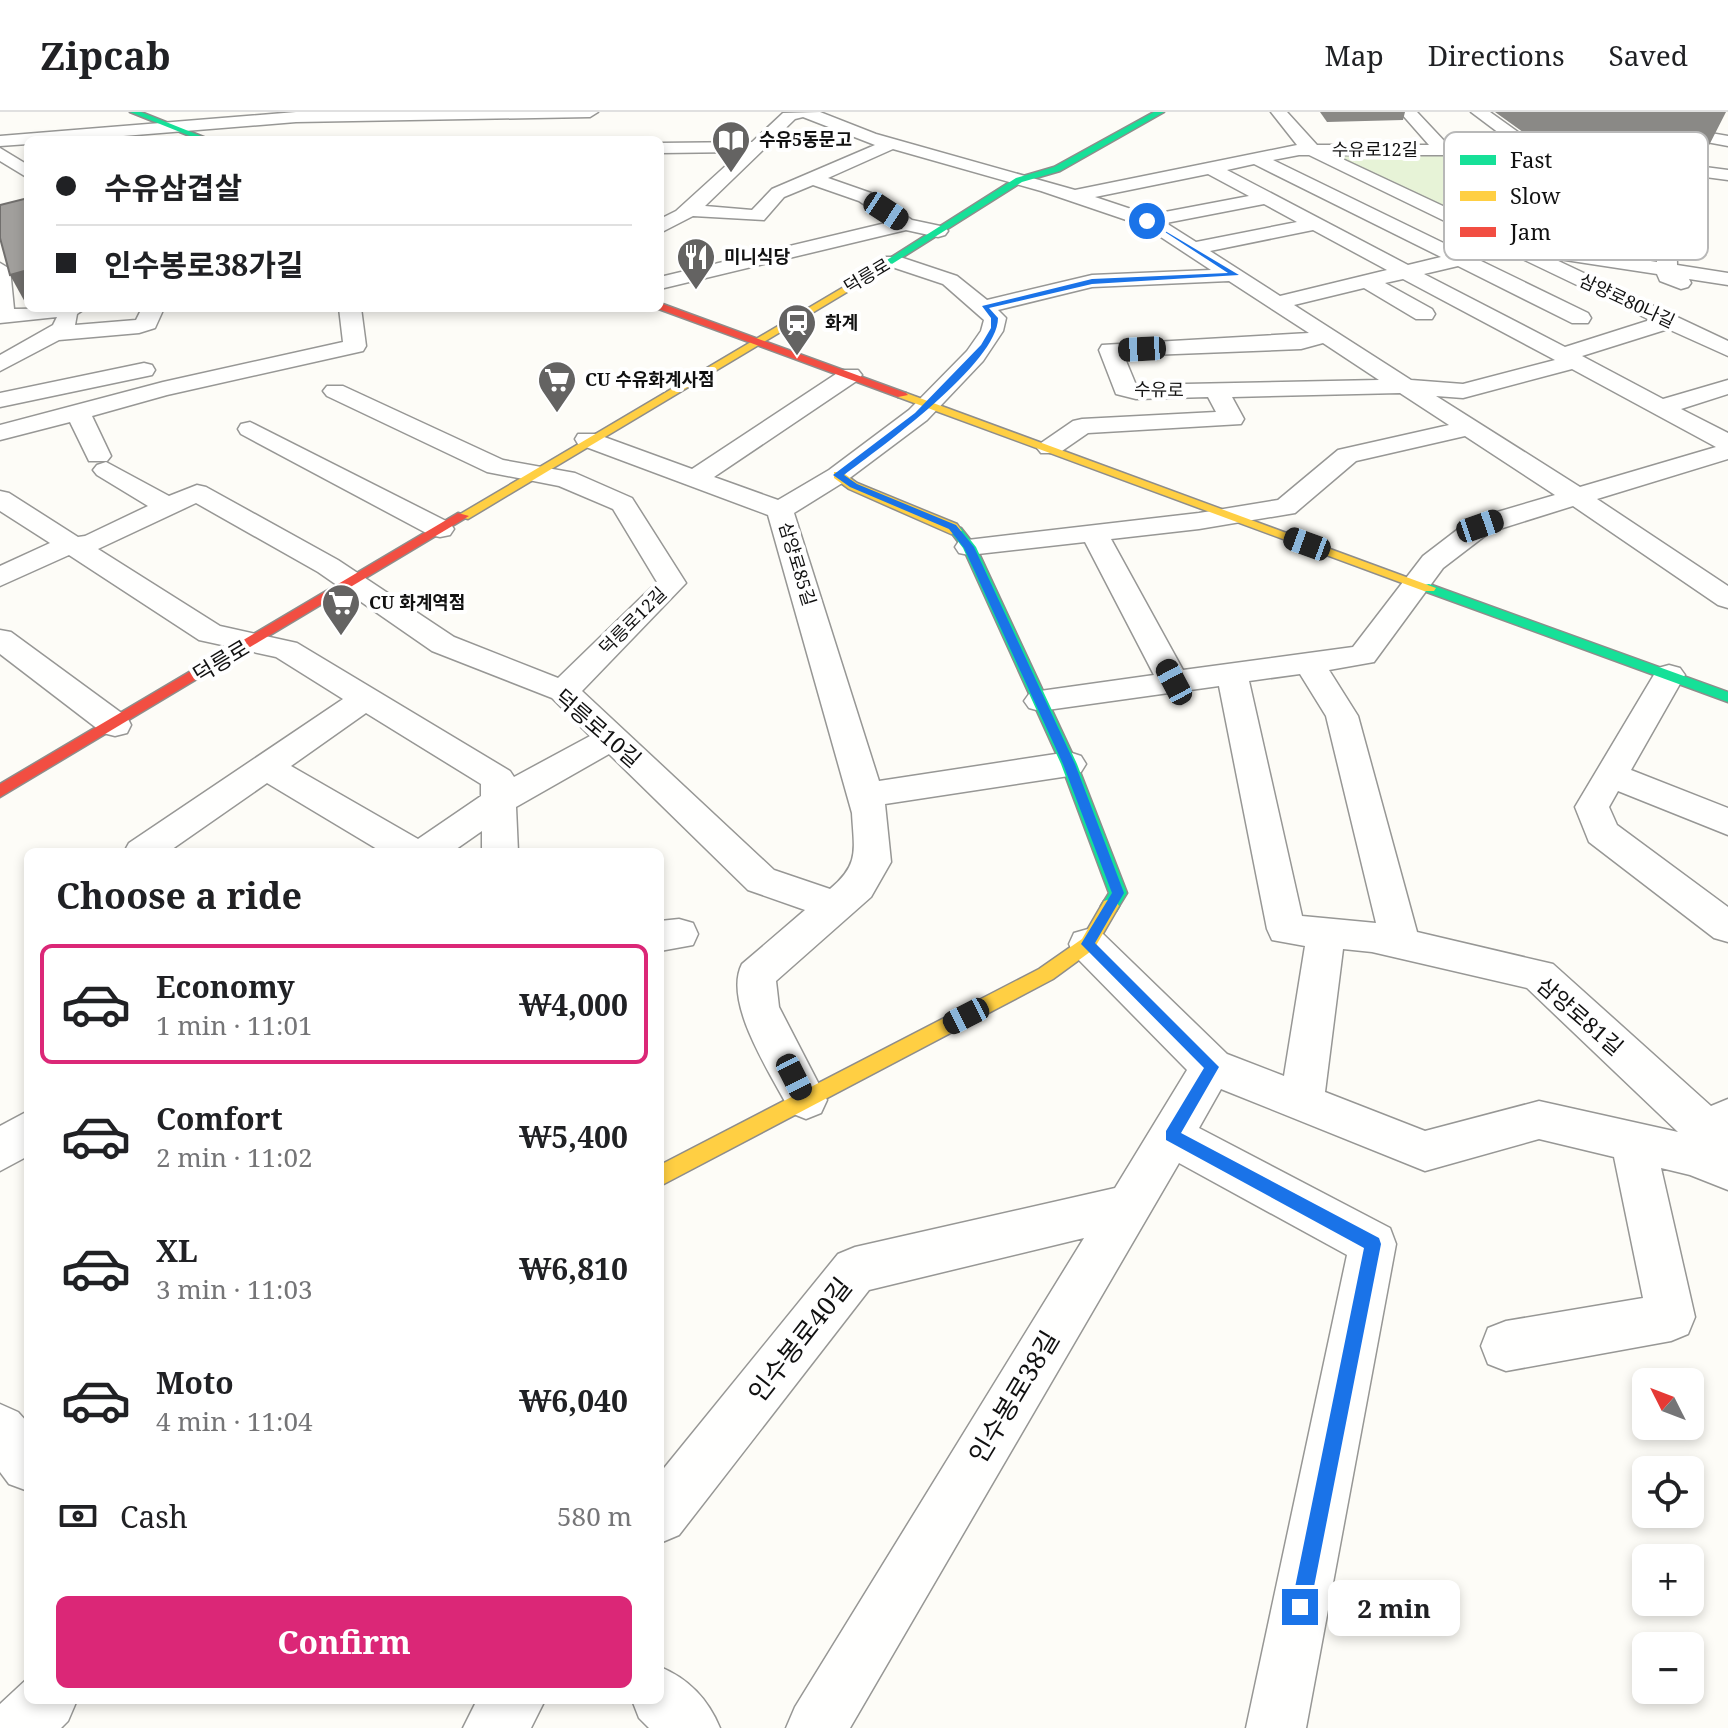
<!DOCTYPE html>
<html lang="en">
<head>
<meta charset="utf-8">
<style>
  body { margin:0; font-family:"Noto Serif","Noto Sans KR",serif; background:#f6f6f6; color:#202124; height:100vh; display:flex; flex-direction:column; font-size:30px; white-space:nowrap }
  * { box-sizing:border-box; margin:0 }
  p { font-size:26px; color:#757577 }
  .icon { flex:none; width:44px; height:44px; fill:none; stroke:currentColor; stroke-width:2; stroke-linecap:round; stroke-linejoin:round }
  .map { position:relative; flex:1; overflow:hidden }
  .panel { position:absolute; left:24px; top:736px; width:640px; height:856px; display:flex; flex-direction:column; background:#fff; border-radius:12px; box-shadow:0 4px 12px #0003 }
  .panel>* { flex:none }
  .hud { position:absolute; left:24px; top:24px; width:640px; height:176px; border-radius:12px; box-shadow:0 4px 12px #0003; display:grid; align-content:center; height:176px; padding:0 32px; background:#fff }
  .needle { width:52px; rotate:312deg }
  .controls { position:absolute; left:1632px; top:1256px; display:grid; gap:16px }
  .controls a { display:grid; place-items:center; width:72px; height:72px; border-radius:12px; background:#fff; box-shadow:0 4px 12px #0003; font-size:40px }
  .end { position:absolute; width:36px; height:36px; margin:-18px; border:10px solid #1a73e8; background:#fff; box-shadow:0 0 0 4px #fff }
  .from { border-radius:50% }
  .bubble { position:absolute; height:56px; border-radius:12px; background:#fff; box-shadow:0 4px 12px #0003; font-size:26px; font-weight:700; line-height:56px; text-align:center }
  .car { position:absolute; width:24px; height:48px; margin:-24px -12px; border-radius:10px; box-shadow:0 0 6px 2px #0007; background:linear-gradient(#222 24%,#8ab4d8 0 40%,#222 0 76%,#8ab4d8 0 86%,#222 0) }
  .hud b { display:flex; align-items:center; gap:28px; height:76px; font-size:30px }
  .hud b+b { border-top:2px solid #e0e0e0 }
  .hud i { width:20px; height:20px; background:#202124 }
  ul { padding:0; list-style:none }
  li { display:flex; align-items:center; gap:24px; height:120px; margin:0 16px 12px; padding:0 16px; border:4px solid transparent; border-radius:12px }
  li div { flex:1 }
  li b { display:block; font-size:30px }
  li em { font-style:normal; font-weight:700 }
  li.active { border-color:#db2777 }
  li>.icon { width:72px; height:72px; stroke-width:1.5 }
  h2 { padding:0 32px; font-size:36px; line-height:96px }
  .pay { display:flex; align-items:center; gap:20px; height:88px; padding:0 32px; font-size:30px }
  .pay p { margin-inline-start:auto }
  .action { display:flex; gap:16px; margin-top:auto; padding:16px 32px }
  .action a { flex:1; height:92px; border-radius:12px; background:#db2777; color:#fff; font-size:32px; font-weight:700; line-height:92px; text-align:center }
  header { display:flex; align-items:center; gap:48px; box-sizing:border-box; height:112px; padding:0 40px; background:#fff; border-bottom:2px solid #e0e0e0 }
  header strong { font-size:38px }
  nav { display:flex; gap:44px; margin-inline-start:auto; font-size:28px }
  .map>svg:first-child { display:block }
  .green { fill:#e7f3d7 }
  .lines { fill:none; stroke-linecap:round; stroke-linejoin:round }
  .street-casing { stroke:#979795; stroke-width:3 }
  .fast-casing { stroke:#8e8d8b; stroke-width:3 }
  .slow-casing { stroke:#8e8d8b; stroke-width:3 }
  .jam-casing { stroke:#8e8d8b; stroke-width:3 }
  .street { fill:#fffffe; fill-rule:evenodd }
  .fast { fill:#16e098; fill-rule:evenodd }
  .slow { fill:#ffcf43; fill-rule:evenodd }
  .jam { fill:#f24e42; fill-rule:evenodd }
  .wall { fill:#8a8986 }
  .shaded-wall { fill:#716f6d }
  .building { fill:#a19f9c; stroke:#716f6d; stroke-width:2 }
  .route { fill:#1a73e8 }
  .labels { text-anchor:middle; stroke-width:8; stroke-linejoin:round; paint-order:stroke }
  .far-poi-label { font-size:18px; font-weight:bold; fill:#111; stroke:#fff; text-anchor:start }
  .far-street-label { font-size:18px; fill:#111; stroke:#fff }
  .street-label { font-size:22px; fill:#111; stroke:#fff }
  .near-street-label { font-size:26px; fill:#111; stroke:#fff }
  .key { fill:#fff; stroke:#b8b8b8; stroke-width:2 }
  .key-label { font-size:22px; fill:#111 }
</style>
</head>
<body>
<header>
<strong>Zipcab</strong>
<nav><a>Map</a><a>Directions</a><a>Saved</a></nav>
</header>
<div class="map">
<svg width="1728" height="1616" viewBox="0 0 1728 1616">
  <rect width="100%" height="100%" fill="#fdfcf7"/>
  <path class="green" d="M1322 40 1526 42 1506 127Z"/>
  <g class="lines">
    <defs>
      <g id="street">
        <path d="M296 0H598L590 5 296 10 74 28H28V32L0 34V24Z"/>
        <path d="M820 0 876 22 1075 78 1297 33 1271 0H1287L1317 33H1429L1400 0H1417L1448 33H1515L1471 0H1490L1536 33 1728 58V68L1675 61 1677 153 1728 161V173L1689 167 1691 171 1688 175 1681 177 1660 169 1657 162 1552 146 1728 229V244L1668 217 1582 244 1663 287 1728 268V282L1681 297 1728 321V347L1597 387 1728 474V496L1718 493 1573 394 1490 420 1443 456 1374 550 1329 558 1358 604 1417 820 1553 852 1711 994 1728 987V1078L1690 1063 1661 1056 1695 1205 1688 1222 1671 1229 1506 1259 1488 1252 1481 1234 1488 1216 1506 1209 1643 1186 1614 1045 1539 1027 1425 1059 1221 977 1199 1016 1390 1116 1396 1132 1306 1616H1246L1347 1143 1179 1051 850 1616H786L795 1595 1084 1126 869 1178 679 1423 660 1431V1361L838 1142 855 1135 1115 1076 1187 958 1074 843 1069 832 1074 821 1088 817 1102 821 1227 942 1284 964 1305 834 1272 828 1267 817 1219 574 1040 599 1029 596 1024 589 1029 582 1040 579 1154 563 1085 430 969 443 959 441 955 435 959 429 1199 401 1278 388 1338 338 1449 313 1400 281 1232 285 1244 307 1241 312 1088 321 1059 341H1041L1037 336 1041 331 1073 309 1082 307 1216 300 1208 285 1136 287 1116 282 1099 238 1102 233 1309 221 1229 169 1092 175 998 198 1006 206 1003 219 983 249 927 308 847 368 794 401 879 669 1069 640 1081 644 1086 652 1081 660 1069 664 885 692 891 750 871 785 776 869 779 895 827 988 821 1001 806 1007 791 1001C773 965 722 891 742 852L805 798 748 778 609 642 516 695 518 740H482V719L452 740H382L267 671 168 740H124L129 731 343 587 276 545 199 528 69 443 0 474V454L50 431 0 399V379L9 381 78 425 85 424 148 394 97 363 93 358 97 353 106 350 169 384 197 373 206 375 338 448 454 525 558 566 657 470 613 397 559 374 487 360 327 284 323 279 327 274H343L503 348 575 361 632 386 686 471 582 579 774 758 830 777C860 752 854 738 852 701L768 403 578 332 575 327 578 322H596L692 357 842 258H858L862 263 858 268 714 365 778 388 829 358 909 298 967 239 981 219 984 208 943 172 886 153 883 149 886 145H900L957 164 987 188 1092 163 1211 158 1144 114 1041 79 893 37 828 66 871 81 912 108 945 115 948 119 945 123 938 125 906 118 660 177V165L890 110 859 89 813 73 784 85 764 108 693 104 660 121V107L676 99 741 40 660 41V31L752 30 783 1ZM803 5 875 33 772 77 752 98 705 94 795 7ZM1299 43H1309L1494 133 1462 140 1273 48ZM1334 43H1527V44L1507 124ZM1545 43 1657 58V150L1525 130ZM1254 52 1441 145 1408 153 1227 58ZM1208 62 1249 84 1149 103 1095 85ZM1264 92 1297 110 1196 130 1166 111ZM1313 118 1387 158 1280 184 1210 139ZM1510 141 1650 208 1565 235 1424 162 1458 154 1572 211H1588L1591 206 1588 201 1479 148ZM1403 167 1555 248 1463 272 1411 268 1294 193 1364 176 1416 207H1432L1435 202 1432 197 1385 171ZM1323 231 1379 268 1136 273 1124 244 1301 237ZM1572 257 1716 335 1580 375 1436 284 1463 286ZM1465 324 1555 383 1470 408 1423 444 1353 535 1183 558 1111 427 1199 417 1295 401 1356 349ZM196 391 318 460 432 539 552 586 590 624 514 665 510 659 297 531 220 514 98 437ZM1300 562 1326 604 1376 811 1302 804 1249 569ZM366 601 481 672V684L418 727 291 654ZM1343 837 1372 840 1527 876 1678 1020 1539 989 1425 1019 1325 980Z"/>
        <path d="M1664 13 1728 24V34L1658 21 1656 18 1658 15Z"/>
        <path d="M0 36 28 53V66L0 49Z"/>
        <path d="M0 151 10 157 14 197 86 196 77 202 75 213 136 208 142 196H164L155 216 139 221 59 228 0 259V243L53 213 57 205 0 211Z"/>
        <path d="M339 196H361L366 234 363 239 167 283 92 304 111 344 107 349H89L70 310 0 328V313L163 270 343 230Z"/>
        <path d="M144 251 152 253 155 258 152 263 0 295V281Z"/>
        <path d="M250 310 450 411 454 417 450 423 440 425 430 423 241 322 238 317 241 312Z"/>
        <path d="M0 518 11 520 127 605 131 613 127 621 115 624 103 621 0 542Z"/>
        <path d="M1669 553 1680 556 1685 563 1631 658 1728 696V723L1618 679 1609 695 1617 713 1728 795V830L1714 826 1589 730 1575 695 1658 556Z"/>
        <path d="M679 807 693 811 698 822 693 833 660 839V809Z"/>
        <path d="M28 999V1044L0 1059V1014Z"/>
        <path d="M0 1292 18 1300 28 1311V1379L9 1372 0 1360Z"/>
        <path d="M660 1555C689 1567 708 1587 720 1616H649L639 1606 632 1588H660Z"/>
        <path d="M28 1566V1588H77L68 1609 61 1616H0V1592Z"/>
        <path d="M477 1588H545L531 1616H463Z"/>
      </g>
      <g id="fast">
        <path d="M130 0H141L211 28H200Z"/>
        <path d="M1154 0H1164L1060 59 1022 70 857 174 849 172 1016 66 1054 55Z"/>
        <path d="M956 415 961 416 976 435 1077 652 1127 781 1116 799H1104L1101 794 1109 781 1061 652 963 436 950 419Z"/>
        <path d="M1429 472 1728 580V590L1424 479V473Z"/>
      </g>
      <g id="slow">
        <path d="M854 169 859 172 857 174 468 407 457 404Z"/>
        <path d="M898 281H906L1436 476 1434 479H1424L898 285Z"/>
        <path d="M834 360H842L857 371 957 412 962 419 951 422 849 377 834 366Z"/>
        <path d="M1110 787 1116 789 1119 794 1094 837 1053 867 660 1074V1053L1039 857 1082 827 1104 789Z"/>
      </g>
      <g id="jam">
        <path d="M660 191 906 281 908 283 898 285 656 196H660Z"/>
        <path d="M458 401 469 404 0 685V672Z"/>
      </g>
    </defs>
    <use href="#street" class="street-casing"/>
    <use href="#fast" class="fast-casing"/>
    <use href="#slow" class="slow-casing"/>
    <use href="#jam" class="jam-casing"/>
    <use href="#street" class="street"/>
    <use href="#fast" class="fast"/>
    <use href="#slow" class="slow"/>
    <use href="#jam" class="jam"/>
  </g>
  <g class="wall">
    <path d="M1320 0H1405L1403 8 1327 10Z"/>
    <path d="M1495 0H1726L1700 51 1641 44 1646 30 1569 34 1537 30Z"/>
  </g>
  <path class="shaded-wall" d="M28 158V191L26 192 10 163Z"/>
  <path class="building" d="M28 86V158L10 163 0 126V93Z"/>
  <path class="route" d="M1145 107 1239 163 1092 172 989 196 998 206C998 251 880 336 844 363L857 372 956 413 974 435 1075 652 1124 781 1095 831 1219 955 1181 1021 1379 1126 1381 1132 1310 1495 1307 1502 1300 1505 1294 1502 1291 1495 1364 1136 1166 1028V1019L1204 956 1081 832 1112 781 1063 652 964 436 949 417 850 375 833 363 915 301 981 233 991 216V206L982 194 1092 167 1228 161Z"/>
  <defs>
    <symbol id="library-pin" viewBox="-11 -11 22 30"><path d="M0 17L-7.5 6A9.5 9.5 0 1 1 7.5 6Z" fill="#646362" stroke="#fff"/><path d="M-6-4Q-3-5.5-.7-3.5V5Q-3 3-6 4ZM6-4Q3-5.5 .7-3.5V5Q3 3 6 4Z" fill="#fff"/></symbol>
    <symbol id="restaurant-pin" viewBox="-11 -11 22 30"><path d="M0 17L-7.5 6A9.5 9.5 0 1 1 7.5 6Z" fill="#646362" stroke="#fff"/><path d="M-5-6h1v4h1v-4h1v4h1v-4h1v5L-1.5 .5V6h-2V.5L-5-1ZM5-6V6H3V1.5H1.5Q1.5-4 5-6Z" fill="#fff"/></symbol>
    <symbol id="station-pin" viewBox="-11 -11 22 30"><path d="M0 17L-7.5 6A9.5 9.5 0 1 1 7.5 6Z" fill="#646362" stroke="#fff"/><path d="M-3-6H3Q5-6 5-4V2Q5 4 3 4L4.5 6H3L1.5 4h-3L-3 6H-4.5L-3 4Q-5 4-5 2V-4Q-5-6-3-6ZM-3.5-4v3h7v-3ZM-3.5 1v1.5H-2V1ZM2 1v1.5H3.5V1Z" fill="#fff"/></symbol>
    <symbol id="supermarket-pin" viewBox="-11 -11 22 30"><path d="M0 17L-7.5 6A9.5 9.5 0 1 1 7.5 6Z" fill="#646362" stroke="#fff"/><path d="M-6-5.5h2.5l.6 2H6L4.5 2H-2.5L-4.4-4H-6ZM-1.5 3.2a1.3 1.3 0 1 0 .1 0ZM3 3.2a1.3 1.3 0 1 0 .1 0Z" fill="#fff"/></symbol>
  </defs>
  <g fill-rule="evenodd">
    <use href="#library-pin" x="709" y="6" width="44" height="60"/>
    <use href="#restaurant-pin" x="674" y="123" width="44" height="60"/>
    <use href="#station-pin" x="775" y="189" width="44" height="60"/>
    <use href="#supermarket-pin" x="535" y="246" width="44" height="60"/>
    <use href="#supermarket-pin" x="319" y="469" width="44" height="60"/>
  </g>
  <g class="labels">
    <g class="far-poi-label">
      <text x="759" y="34">수유5동문고</text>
      <text x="724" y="151">미니식당</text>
      <text x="825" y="217">화계</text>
      <text x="585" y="274">CU 수유화계사점</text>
      <text x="369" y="497">CU 화계역점</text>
    </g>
    <g class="far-street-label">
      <text x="1375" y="44">수유로12길</text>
      <text transform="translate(867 164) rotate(-31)" y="6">덕릉로</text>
      <text transform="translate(1627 189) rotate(25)" y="6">삼양로80나길</text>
      <text transform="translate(1159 278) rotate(1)" y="6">수유로</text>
      <text transform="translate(797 452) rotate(73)" y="6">삼양로85길</text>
      <text transform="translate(633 509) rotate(-45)" y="6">덕릉로12길</text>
    </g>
    <g class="street-label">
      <text transform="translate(221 549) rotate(-31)" y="8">덕릉로</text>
      <text transform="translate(598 616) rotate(41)" y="8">덕릉로10길</text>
      <text transform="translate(1580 904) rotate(41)" y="8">삼양로81길</text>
    </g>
    <g class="near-street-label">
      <text transform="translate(800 1228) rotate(-52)" y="9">인수봉로40길</text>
      <text transform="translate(1014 1285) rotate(-59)" y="9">인수봉로38길</text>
    </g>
  </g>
  <rect x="1444" y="20" width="264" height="128" rx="12" class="key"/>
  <rect x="1460" y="43" width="36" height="10" fill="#16e098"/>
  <rect x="1460" y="79" width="36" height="10" fill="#ffcf43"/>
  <rect x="1460" y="115" width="36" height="10" fill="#f24e42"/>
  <g class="key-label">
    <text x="1510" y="56">Fast</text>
    <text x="1510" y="92">Slow</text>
    <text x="1510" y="128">Jam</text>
  </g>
</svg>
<div class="controls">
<a><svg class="needle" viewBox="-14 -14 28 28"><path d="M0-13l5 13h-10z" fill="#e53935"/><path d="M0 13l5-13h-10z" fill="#757577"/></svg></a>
<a><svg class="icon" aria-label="locate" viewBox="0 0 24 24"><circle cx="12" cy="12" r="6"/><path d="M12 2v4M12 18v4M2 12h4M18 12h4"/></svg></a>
<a>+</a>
<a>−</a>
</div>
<i class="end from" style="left:1147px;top:109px"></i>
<i class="end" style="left:1300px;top:1495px"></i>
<div class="bubble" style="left:1328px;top:1468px;width:132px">2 min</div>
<i class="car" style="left:886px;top:99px;rotate:123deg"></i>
<i class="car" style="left:1142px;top:237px;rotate:267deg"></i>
<i class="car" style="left:1480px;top:414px;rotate:71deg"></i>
<i class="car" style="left:1307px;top:432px;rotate:290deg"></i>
<i class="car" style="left:1174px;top:570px;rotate:332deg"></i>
<i class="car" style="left:966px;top:904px;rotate:243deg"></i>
<i class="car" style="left:794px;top:965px;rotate:153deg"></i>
<div class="hud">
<b><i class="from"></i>수유삼겹살</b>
<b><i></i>인수봉로38가길</b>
</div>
<section class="panel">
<h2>Choose a ride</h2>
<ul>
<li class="active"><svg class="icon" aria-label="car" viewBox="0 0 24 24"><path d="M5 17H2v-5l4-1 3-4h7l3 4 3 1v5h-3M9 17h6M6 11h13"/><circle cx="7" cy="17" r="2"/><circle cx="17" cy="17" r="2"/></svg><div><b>Economy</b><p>1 min · 11:01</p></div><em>₩4,000</em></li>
<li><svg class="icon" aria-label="car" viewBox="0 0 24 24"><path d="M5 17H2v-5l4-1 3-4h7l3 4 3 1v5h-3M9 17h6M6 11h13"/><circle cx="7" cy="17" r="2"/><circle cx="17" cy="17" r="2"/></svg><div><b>Comfort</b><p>2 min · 11:02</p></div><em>₩5,400</em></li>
<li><svg class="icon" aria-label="car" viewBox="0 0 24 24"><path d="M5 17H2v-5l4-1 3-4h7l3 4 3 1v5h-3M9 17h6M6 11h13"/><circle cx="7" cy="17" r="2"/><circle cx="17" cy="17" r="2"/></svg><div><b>XL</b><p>3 min · 11:03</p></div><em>₩6,810</em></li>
<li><svg class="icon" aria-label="car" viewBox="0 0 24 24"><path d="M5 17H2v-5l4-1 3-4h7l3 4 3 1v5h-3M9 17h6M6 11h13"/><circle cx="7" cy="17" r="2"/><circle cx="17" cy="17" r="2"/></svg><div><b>Moto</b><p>4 min · 11:04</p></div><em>₩6,040</em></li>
</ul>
<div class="pay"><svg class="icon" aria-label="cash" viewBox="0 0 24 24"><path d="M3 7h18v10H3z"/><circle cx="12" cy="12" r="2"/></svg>Cash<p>580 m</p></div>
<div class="action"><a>Confirm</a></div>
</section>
</div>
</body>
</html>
